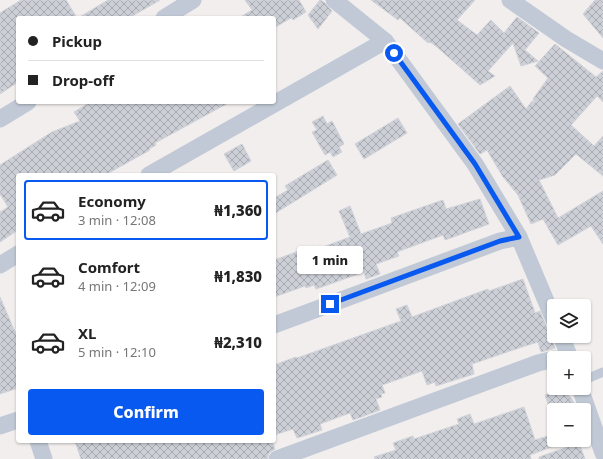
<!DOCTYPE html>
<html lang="en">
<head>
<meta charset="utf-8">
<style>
  body { margin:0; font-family:"Noto Sans",sans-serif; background:#f2f2f2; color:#222; height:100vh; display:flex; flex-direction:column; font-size:15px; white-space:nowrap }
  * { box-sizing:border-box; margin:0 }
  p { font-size:13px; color:#767676 }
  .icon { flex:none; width:22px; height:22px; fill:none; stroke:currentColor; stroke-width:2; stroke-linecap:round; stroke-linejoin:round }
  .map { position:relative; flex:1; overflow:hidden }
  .drawer { position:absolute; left:16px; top:173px; width:260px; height:270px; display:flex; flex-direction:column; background:#fff; border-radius:4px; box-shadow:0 1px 3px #0004 }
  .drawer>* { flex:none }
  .hud { position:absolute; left:16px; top:16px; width:260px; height:88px; border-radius:4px; box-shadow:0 1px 3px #0004; display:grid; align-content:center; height:88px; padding:0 12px; background:#fff }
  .tools { position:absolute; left:547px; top:299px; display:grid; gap:8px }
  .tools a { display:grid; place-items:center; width:44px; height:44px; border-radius:4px; background:#fff; box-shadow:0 1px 3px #0004; font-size:20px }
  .end { position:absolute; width:18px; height:18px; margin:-9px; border:5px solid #0859f0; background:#fff; box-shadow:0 0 0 2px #fff }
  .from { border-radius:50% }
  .bubble { position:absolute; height:28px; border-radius:4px; background:#fff; box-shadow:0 1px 3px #0004; font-size:13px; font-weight:800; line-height:28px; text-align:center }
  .hud b { display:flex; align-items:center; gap:14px; height:38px; font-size:15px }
  .hud b+b { border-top:1px solid #e0e0e0 }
  .hud i { width:10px; height:10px; background:#222 }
  ul { padding:7px 0 0; list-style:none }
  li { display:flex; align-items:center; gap:12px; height:60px; margin:0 8px 6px; padding:0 4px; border:2px solid transparent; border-radius:4px }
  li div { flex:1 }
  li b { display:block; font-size:15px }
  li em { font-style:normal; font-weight:800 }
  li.active { border-color:#0859f0 }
  li>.icon { width:36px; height:36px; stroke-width:1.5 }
  .action { display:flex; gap:8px; margin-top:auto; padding:8px 12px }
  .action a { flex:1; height:46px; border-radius:4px; background:#0859f0; color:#fff; font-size:16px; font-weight:800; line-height:46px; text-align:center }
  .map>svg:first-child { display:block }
  .building { fill:url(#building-cross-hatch); stroke:#d1d3da }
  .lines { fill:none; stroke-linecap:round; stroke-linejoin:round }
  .service { stroke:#c0c9d5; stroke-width:9 }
  .minor { stroke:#c0c9d5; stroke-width:17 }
  .route { stroke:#0859f0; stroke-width:5 }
</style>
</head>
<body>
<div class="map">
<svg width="603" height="459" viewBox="0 0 603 459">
  <defs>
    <pattern id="building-cross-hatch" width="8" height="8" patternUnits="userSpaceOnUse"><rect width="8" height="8" fill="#cccfd6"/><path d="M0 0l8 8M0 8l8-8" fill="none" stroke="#a7aab1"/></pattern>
  </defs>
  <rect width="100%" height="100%" fill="#f1eeed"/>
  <g class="building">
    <path d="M21 0H66L77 18H18V82L0 94V13Z"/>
    <path d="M108 0H160L129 18H78Z"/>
    <path d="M245 0H299L306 12 293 20 291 18 274 28V18H239L252 10Z"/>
    <path d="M320 0 324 2 332 11 318 29 308 15Z"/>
    <path d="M371 0H475L457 20 477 35 491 20 504 33 517 17 539 33 525 50 538 61 521 66 513 43 488 71 495 76 480 85 437 47 430 42 428 43 400 18 398 20Z"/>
    <path d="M595 0H603V38L583 14Z"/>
    <path d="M555 44 596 77 603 71V102L597 96 571 125 594 146 603 136V176L576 154 555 175 539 180 558 218 603 191V244L591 226 558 245 543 219 531 224 518 195 503 177 487 150 480 154 458 124 510 86 526 109 532 101 535 103 533 99 548 78 535 66Z"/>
    <path d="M91 102H230L155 143 156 145 149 149 150 150 105 175H18V230L0 242V212L8 207 0 194V165L52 132 80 121 74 112Z"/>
    <path d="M323 116 327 124 332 121 344 144 339 147 342 152 333 157 330 152 325 155 312 132 317 130 312 122Z"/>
    <path d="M398 118 407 133 364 159 355 144Z"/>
    <path d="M242 144 251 161 234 171 224 154Z"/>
    <path d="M328 160 337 175 274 214V198L288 190 285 186Z"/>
    <path d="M480 199 489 224 445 240 443 235 397 252 399 256 376 264 380 274 366 279 364 272 316 289 314 285 306 288 305 286 274 297V260L313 246 315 250 350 237 339 211 350 206 361 234 392 223 391 218 443 200 446 209Z"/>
    <path d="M523 279 535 313 540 311 555 348 541 352 538 342 522 347 472 364 474 374 436 386 435 382 427 385 422 371 382 385 385 393 381 394 382 397 376 399 380 410 353 420 350 413 320 424 322 430 297 438 293 429 274 435V365L296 357 297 358 401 321 396 309 407 305 412 317 488 289 489 291Z"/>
    <path d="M0 297 18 339V388L0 394Z"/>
    <path d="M562 389 572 399 577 410H550L545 395Z"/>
    <path d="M524 407 535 440 554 434V446L530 455 531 459H375L374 457 396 450 393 443 413 436 414 439 459 424 457 419 470 414 474 424Z"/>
    <path d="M75 441H272L275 449 269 453 267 459H81Z"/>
    <path d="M579 443 585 459H539V457Z"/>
  </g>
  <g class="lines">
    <path class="service" d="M584 380 603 372"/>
    <g class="minor">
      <path d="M334 0 385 41 475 164 519 237 554 320"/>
      <path d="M510 0 566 39 603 61"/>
      <path d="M164 18 193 0"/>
      <path d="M0 119 28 102"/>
      <path d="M149 175 385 41"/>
      <path d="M0 265 18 254"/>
      <path d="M274 325 500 241 519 237"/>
      <path d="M561 336 570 358"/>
      <path d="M580 388 603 453"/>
      <path d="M0 426 18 420"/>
      <path d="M38 441 44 459"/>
      <path d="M277 459 538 363 554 359"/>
    </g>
  </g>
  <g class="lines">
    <path class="route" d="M330 304 500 241 519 237 475 164 394 53"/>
  </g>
</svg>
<div class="tools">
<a><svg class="icon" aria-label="layers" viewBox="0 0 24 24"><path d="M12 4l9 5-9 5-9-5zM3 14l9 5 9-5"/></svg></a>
<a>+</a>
<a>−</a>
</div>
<i class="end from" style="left:394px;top:53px"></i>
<i class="end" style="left:330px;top:304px"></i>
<div class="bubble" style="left:297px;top:246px;width:66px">1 min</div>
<div class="hud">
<b><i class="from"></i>Pickup</b>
<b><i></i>Drop-off</b>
</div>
<section class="drawer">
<ul>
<li class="active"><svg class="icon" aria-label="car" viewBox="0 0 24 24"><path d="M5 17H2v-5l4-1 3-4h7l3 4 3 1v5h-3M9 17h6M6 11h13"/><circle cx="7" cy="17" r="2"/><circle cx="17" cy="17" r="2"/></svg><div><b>Economy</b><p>3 min · 12:08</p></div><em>₦1,360</em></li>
<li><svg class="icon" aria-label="car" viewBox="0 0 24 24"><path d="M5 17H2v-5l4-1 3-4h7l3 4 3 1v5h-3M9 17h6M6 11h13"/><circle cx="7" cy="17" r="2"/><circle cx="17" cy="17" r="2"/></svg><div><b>Comfort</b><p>4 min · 12:09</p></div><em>₦1,830</em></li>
<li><svg class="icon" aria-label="car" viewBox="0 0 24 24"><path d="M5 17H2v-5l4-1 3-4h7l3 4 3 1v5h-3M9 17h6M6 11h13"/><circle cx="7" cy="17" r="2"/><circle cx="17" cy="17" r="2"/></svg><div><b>XL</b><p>5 min · 12:10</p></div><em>₦2,310</em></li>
</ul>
<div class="action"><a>Confirm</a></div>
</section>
</div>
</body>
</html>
